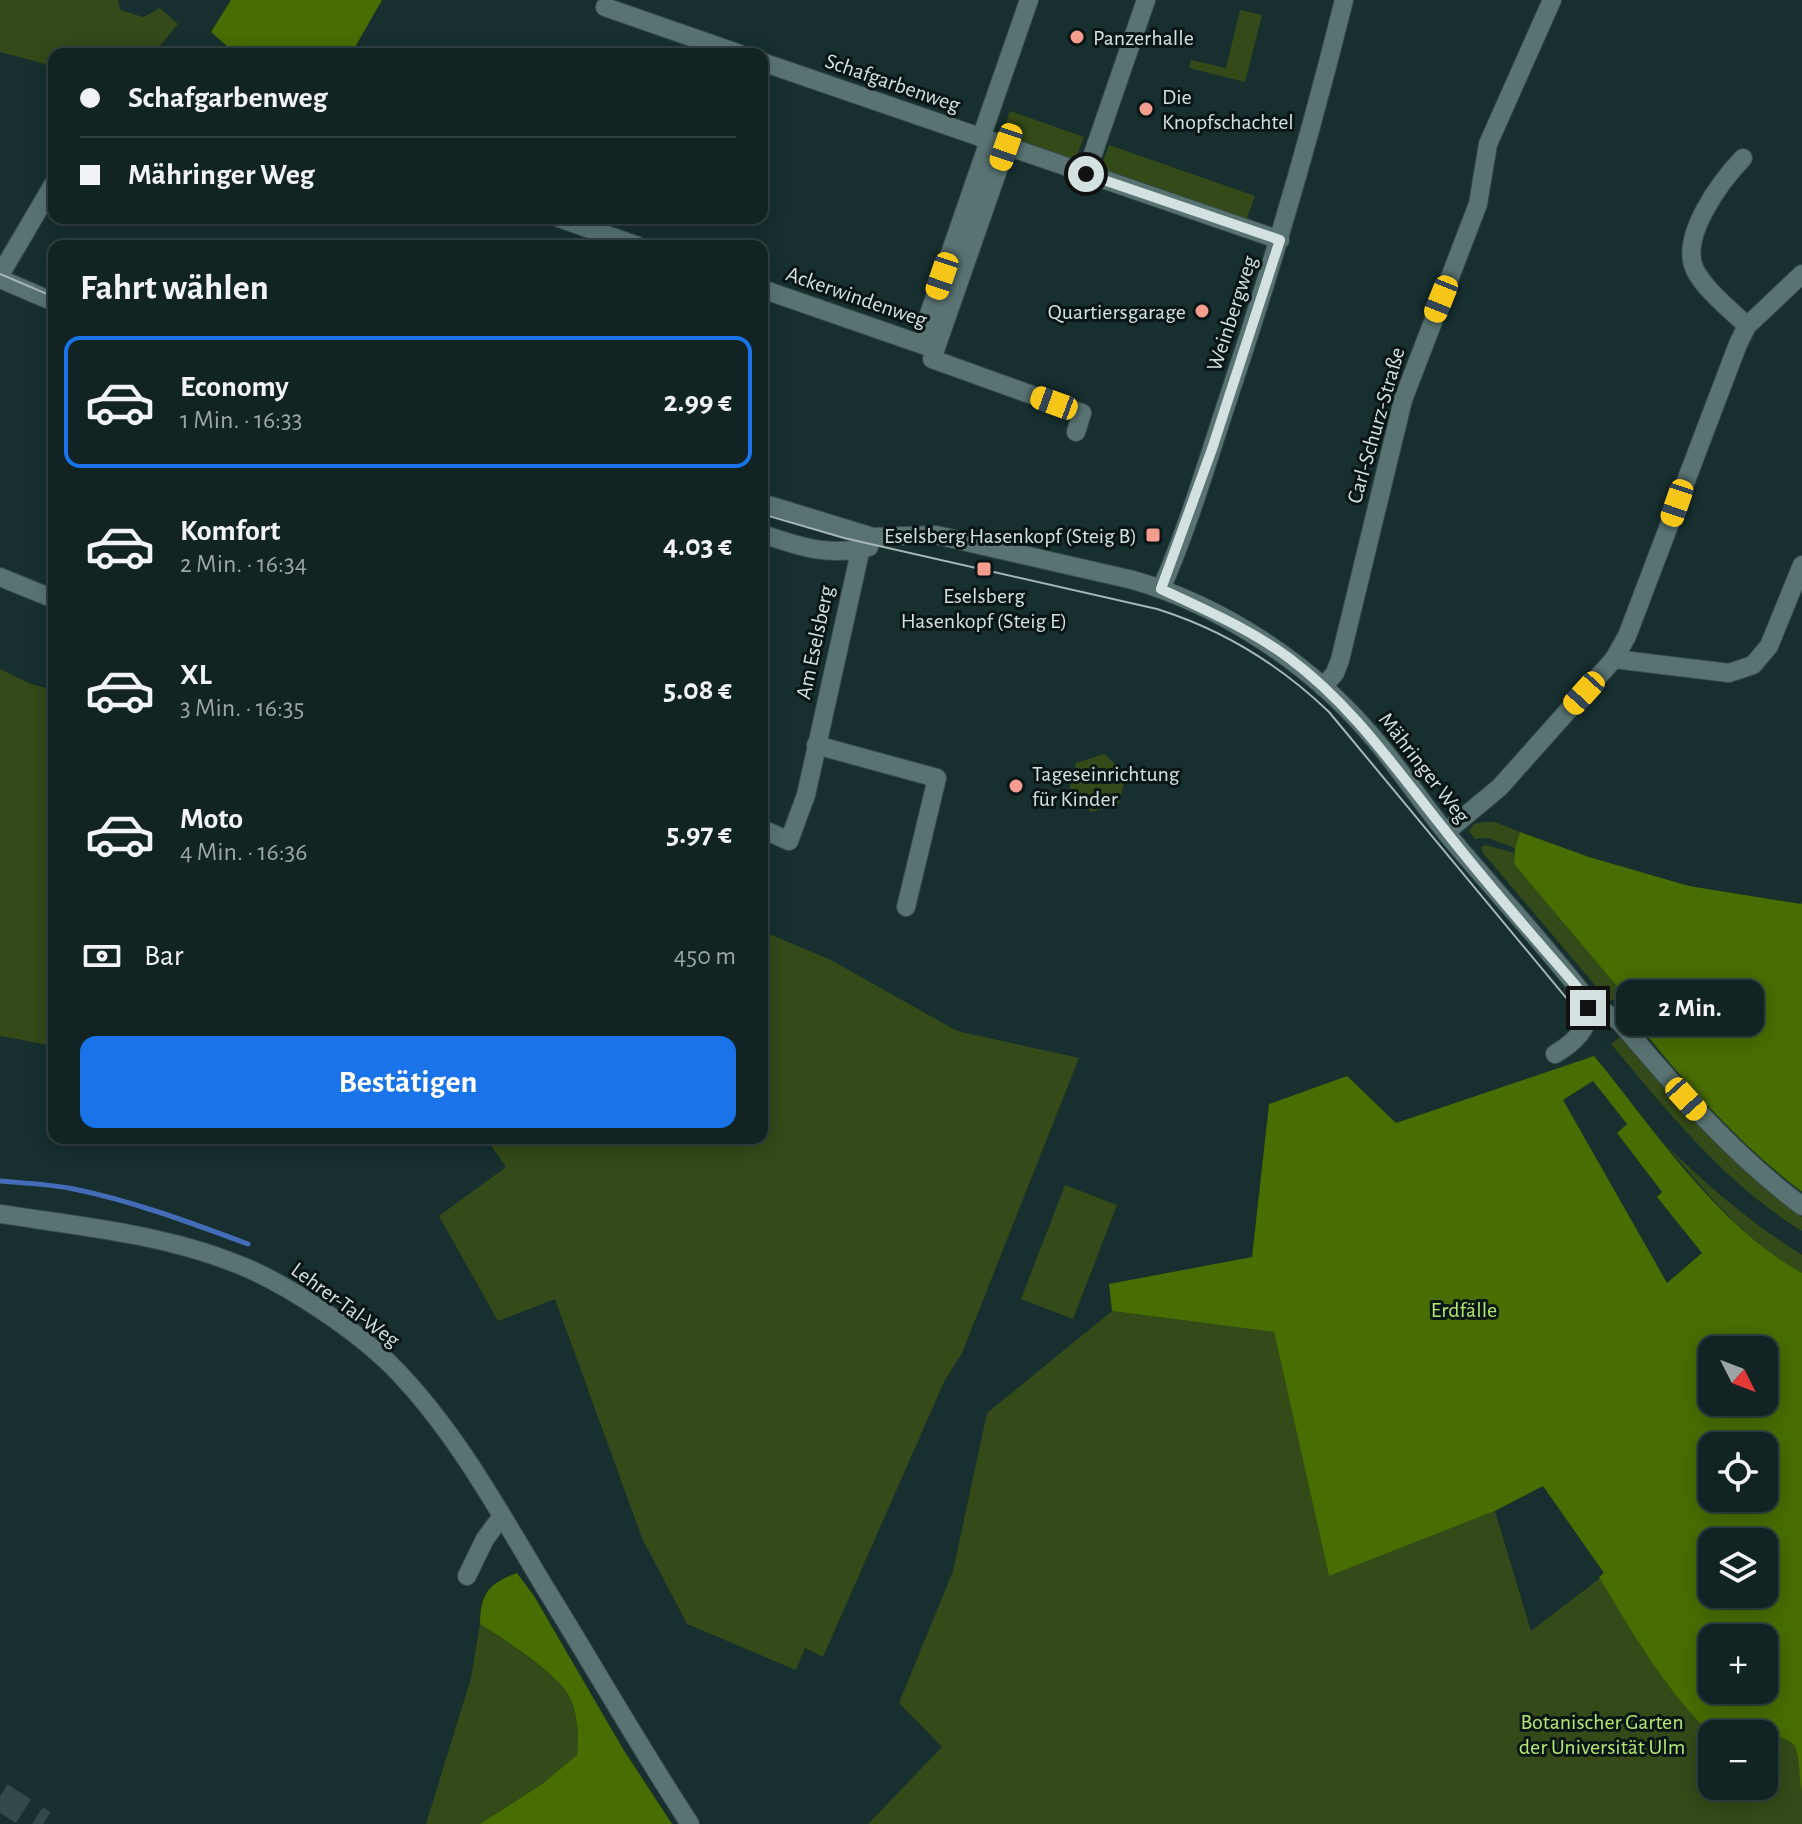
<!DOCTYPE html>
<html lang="de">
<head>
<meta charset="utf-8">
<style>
  body { margin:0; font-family:"Alegreya Sans",sans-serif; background:#1e2f30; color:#f1f3f6; height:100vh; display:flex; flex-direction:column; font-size:30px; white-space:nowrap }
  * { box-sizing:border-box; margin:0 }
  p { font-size:26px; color:#9ca4a6 }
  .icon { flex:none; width:44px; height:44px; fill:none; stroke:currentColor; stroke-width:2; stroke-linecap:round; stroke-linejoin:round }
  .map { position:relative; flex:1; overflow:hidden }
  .panel { position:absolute; left:48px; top:240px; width:720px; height:904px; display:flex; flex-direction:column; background:#112323; border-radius:16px; box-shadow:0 4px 20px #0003,0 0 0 2px #304041 }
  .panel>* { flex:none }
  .guide { position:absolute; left:48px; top:48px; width:720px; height:176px; border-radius:16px; box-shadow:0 4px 20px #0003,0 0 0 2px #304041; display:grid; align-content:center; height:176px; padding:0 32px; background:#112323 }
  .needle { width:52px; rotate:132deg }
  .tools { position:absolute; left:1698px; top:1336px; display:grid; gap:16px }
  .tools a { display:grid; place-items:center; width:80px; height:80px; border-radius:16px; background:#112323; box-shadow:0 4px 20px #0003,0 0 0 2px #304041; font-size:40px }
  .end { position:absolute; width:36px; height:36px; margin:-18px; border:10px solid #d3e1e1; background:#111; box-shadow:0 0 0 4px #111 }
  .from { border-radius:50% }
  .bubble { position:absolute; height:56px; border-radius:16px; background:#112323; box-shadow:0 4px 20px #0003,0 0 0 2px #304041; font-size:26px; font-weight:600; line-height:56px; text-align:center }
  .car { position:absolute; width:24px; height:48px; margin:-24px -12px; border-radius:10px; box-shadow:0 0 6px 2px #0007; background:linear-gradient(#f5c518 24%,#345 0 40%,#f5c518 0 76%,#345 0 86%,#f5c518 0) }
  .guide b { display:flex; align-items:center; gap:28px; height:76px; font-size:30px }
  .guide b+b { border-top:2px solid #304041 }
  .guide i { width:20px; height:20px; background:#f1f3f6 }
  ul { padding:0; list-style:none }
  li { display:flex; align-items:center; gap:24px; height:132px; margin:0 16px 12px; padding:0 16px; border:4px solid transparent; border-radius:16px }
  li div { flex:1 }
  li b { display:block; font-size:30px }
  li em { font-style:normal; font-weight:600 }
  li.selected { border-color:#1a73e8 }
  li>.icon { width:72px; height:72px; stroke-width:1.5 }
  h2 { padding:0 32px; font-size:36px; line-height:96px }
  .pay { display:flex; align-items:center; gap:20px; height:88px; padding:0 32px; font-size:30px }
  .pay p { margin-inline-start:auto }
  .cta { display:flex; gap:16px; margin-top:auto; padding:16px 32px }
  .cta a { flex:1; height:92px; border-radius:16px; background:#1a73e8; color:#fff; font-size:32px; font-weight:600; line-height:92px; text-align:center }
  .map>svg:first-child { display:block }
  .green { fill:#344a18; fill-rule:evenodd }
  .forest { fill:#486d00; fill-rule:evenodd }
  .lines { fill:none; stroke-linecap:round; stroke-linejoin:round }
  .stream { stroke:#456cb9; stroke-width:5 }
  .highway-tunnel { stroke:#334a4a; stroke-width:28; stroke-dasharray:28 14; stroke-linecap:butt }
  .minor-casing { stroke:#384c4c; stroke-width:20 }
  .minor { stroke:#597373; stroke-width:18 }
  .tram { stroke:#a5b6b6; stroke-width:2 }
  .route { stroke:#d3e1e1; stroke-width:10 }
  .poi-dot { fill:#f59d8f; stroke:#0a1515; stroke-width:3 }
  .labels { text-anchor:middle; stroke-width:6; stroke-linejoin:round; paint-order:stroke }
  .poi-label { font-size:22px; fill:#d3e1e1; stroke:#0a1515; text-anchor:start }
  .street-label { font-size:22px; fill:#d3e1e1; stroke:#0a1515 }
  .park-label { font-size:22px; fill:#b2e871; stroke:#0a1515 }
</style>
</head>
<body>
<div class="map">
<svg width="1802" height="1824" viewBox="0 0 1802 1824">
  <rect width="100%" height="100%" fill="#172f2f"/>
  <g class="green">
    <path d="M0 0H118L120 10 143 17 160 8 178 24 154 53 54 54V70L42 63 0 52Z"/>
    <path d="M1240 10 1262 15 1245 82 1189 68 1191 60 1226 68Z"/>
    <path d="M1010 111 1084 137 1075 161 1001 136Z"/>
    <path d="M1109 145 1255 196 1246 221 1100 170Z"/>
    <path d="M0 669 31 684 54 690V1046L0 1036Z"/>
    <path d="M1104 754 1126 774 1119 803 1091 812 1069 791 1076 763Z"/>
    <path d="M1484 822H1495L1520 832 1515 848 1488 838 1475 839 1469 831 1474 824Z"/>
    <path d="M1486 845 1514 853V864L1629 1001 1605 1000 1600 991 1483 853 1481 847Z"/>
    <path d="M762 931 831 960 957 1031 1079 1058 962 1353 944 1382 823 1657 805 1648 796 1670 687 1624 642 1538 555 1299 498 1321 439 1216 506 1167 486 1138H762Z"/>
    <path d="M1621 1036C1679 1107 1729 1161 1802 1217V1231C1725 1184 1668 1112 1611 1044Z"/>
    <path d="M1666 1145C1708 1186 1752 1224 1802 1255V1273C1747 1243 1706 1193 1666 1145Z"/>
    <path d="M1065 1185 1117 1205 1073 1319 1021 1299Z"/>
    <path d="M1112 1311 1274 1332 1329 1576 1495 1511 1531 1631 1625 1559 1676 1682 1802 1709V1824H868L942 1747 899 1703 953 1571 987 1413ZM1712 1734H1764V1786H1712Z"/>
    <path d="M480 1624C501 1637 563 1678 571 1700 578 1718 579 1737 577 1755L542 1784 480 1824H426L471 1678Z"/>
  </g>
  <g class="forest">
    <path d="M231 0H382L351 54H236L211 32Z"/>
    <path d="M1520 832 1589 857 1689 886 1801 904 1802 901V1192C1743 1147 1695 1094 1648 1037L1651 1027 1514 864 1515 848Z"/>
    <path d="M1594 1056C1655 1130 1717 1226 1802 1273V1791C1798 1778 1801 1760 1795 1747 1788 1730 1727 1732 1712 1735 1666 1691 1632 1632 1599 1577L1604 1573 1543 1486 1495 1511 1329 1576 1274 1332 1112 1311 1109 1284 1252 1257 1269 1104 1347 1076 1396 1123ZM1593 1081 1627 1124 1617 1133 1662 1192 1657 1197 1702 1253 1667 1283 1563 1100ZM1712 1350H1764V1402H1712ZM1712 1446H1764V1498H1712ZM1712 1542H1764V1594H1712ZM1712 1638H1764V1690H1712Z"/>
    <path d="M517 1573 534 1596 623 1749 672 1824H480L542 1784 577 1755C579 1736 578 1718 571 1700 563 1677 501 1637 480 1624 481 1593 488 1584 517 1573Z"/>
  </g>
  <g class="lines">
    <path class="stream" d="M0 1181C23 1183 46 1184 69 1188 130 1200 189 1222 248 1244"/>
    <path class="highway-tunnel" d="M0 1796 43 1824"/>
    <defs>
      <g id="minor">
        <path d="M605 7 740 54"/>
        <path d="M762 62 1280 240"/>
        <path d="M981 138 1029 0"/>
        <path d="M1006 147 932 359 1082 413 1076 432"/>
        <path d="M1743 158C1721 181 1679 237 1695 270 1706 291 1730 309 1747 326"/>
        <path d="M1086 174 1146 0"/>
        <path d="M559 218 638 246"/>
        <path d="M0 275 54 183"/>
        <path d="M0 279 54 302"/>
        <path d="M762 289 929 347"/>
        <path d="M919 343 989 141"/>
        <path d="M762 503 873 537 936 535 1133 580C1222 606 1309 663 1370 734 1398 766 1421 802 1448 835 1492 888 1540 939 1582 993 1597 1021 1579 1040 1555 1054"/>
        <path d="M762 534C801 547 828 557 869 547"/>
        <path d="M0 577 54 599"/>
        <path d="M1161 589C1187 530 1206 466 1226 405 1271 271 1310 137 1344 0"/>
        <path d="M1614 659 1729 673 1753 665 1769 646 1802 565"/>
        <path d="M1323 687 1335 673 1340 660 1403 400 1478 204 1488 144 1552 0"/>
        <path d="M816 745 937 778 906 907"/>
        <path d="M762 829 789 841 806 795 864 534"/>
        <path d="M1446 832 1500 787 1614 659 1627 636 1738 344 1747 326 1802 274"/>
        <path d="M1588 1008 1601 1010 1619 1021C1676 1088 1731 1153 1802 1206"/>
        <path d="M0 1214C79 1226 162 1234 237 1264 286 1283 356 1330 393 1367 455 1430 499 1511 544 1586 593 1665 639 1746 690 1824"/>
        <path d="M467 1576 485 1539 502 1516"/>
      </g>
    </defs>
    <use href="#minor" class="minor-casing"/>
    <use href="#minor" class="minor"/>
    <g class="tram">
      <path d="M0 274 54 297"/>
      <path d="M762 514 844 538 1157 609C1224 630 1279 664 1329 712L1587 1023"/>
    </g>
  </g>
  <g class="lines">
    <path class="route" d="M1086 174 1280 240 1212 449 1161 589C1205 610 1250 629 1289 658 1352 705 1395 768 1444 829 1486 883 1532 935 1577 987L1588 1008"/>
  </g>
  <g class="poi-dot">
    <circle cx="1077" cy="37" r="8"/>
    <circle cx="1146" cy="109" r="8"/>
    <circle cx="1202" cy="311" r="8"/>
    <rect x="1145" y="527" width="16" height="16" rx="4"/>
    <rect x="976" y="561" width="16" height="16" rx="4"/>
    <circle cx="1016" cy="786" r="8"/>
  </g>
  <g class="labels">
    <g class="poi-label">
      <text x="1093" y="45">Panzerhalle</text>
      <text x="1162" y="104">Die<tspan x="1162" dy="25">Knopfschachtel</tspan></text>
      <text x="1186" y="319" text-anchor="end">Quartiersgarage</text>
      <text x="1137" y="543" text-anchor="end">Eselsberg Hasenkopf (Steig B)</text>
      <text x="984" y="603" text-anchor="middle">Eselsberg<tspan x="984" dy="25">Hasenkopf (Steig E)</tspan></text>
      <text x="1032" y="781">Tageseinrichtung<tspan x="1032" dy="25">für Kinder</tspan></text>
    </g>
    <g class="street-label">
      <text transform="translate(893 82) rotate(19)" y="8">Schafgarbenweg</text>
      <text transform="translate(857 296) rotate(19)" y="8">Ackerwindenweg</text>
      <text transform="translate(1231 313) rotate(-72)" y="8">Weinbergweg</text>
      <text transform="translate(1375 425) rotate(-74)" y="8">Carl-Schurz-Straße</text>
      <text transform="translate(814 642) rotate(-78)" y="8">Am Eselsberg</text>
      <text transform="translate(1425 767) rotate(52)" y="8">Mähringer Weg</text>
      <text transform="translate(346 1304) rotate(36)" y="8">Lehrer-Tal-Weg</text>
    </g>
    <g class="park-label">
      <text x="1464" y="1317">Erdfälle</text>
      <text x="1602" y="1729">Botanischer Garten<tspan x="1602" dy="25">der Universität Ulm</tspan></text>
    </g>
  </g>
</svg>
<div class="tools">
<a><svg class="needle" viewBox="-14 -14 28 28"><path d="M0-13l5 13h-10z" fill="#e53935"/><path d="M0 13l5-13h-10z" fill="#9ca4a6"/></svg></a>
<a><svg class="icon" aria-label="locate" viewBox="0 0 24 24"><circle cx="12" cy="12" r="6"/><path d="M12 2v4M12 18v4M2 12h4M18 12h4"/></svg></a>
<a><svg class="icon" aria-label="layers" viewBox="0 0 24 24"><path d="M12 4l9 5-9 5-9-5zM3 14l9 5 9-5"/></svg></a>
<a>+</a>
<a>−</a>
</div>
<i class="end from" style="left:1086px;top:174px"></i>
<i class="end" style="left:1588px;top:1008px"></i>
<div class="bubble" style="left:1616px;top:980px;width:148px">2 Min.</div>
<i class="car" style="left:1006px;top:147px;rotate:199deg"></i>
<i class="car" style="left:942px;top:276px;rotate:199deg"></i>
<i class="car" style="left:1441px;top:299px;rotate:202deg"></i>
<i class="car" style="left:1054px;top:403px;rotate:290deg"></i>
<i class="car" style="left:1677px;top:503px;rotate:199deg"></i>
<i class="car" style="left:1584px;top:693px;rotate:222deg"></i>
<i class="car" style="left:1686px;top:1099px;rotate:138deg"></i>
<div class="guide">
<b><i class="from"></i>Schafgarbenweg</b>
<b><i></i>Mähringer Weg</b>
</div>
<section class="panel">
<h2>Fahrt wählen</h2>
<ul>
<li class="selected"><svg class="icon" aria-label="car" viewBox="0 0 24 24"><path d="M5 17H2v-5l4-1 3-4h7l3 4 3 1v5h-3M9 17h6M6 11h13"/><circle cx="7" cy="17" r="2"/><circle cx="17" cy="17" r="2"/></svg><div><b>Economy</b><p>1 Min. · 16:33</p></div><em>2.99 €</em></li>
<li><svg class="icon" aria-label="car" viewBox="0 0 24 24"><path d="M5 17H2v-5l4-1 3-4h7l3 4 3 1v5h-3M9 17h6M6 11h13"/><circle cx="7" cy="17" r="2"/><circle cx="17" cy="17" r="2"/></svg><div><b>Komfort</b><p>2 Min. · 16:34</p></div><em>4.03 €</em></li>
<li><svg class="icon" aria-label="car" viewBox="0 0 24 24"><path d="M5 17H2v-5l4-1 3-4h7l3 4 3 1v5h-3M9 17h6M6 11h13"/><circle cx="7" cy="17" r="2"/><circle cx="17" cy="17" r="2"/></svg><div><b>XL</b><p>3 Min. · 16:35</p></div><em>5.08 €</em></li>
<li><svg class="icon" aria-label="car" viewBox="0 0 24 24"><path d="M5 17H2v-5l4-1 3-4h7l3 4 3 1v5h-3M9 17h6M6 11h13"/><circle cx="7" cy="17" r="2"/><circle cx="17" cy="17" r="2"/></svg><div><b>Moto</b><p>4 Min. · 16:36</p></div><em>5.97 €</em></li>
</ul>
<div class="pay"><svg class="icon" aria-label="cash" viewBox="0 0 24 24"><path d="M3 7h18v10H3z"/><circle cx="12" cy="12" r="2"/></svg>Bar<p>450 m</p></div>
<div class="cta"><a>Bestätigen</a></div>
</section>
</div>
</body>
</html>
